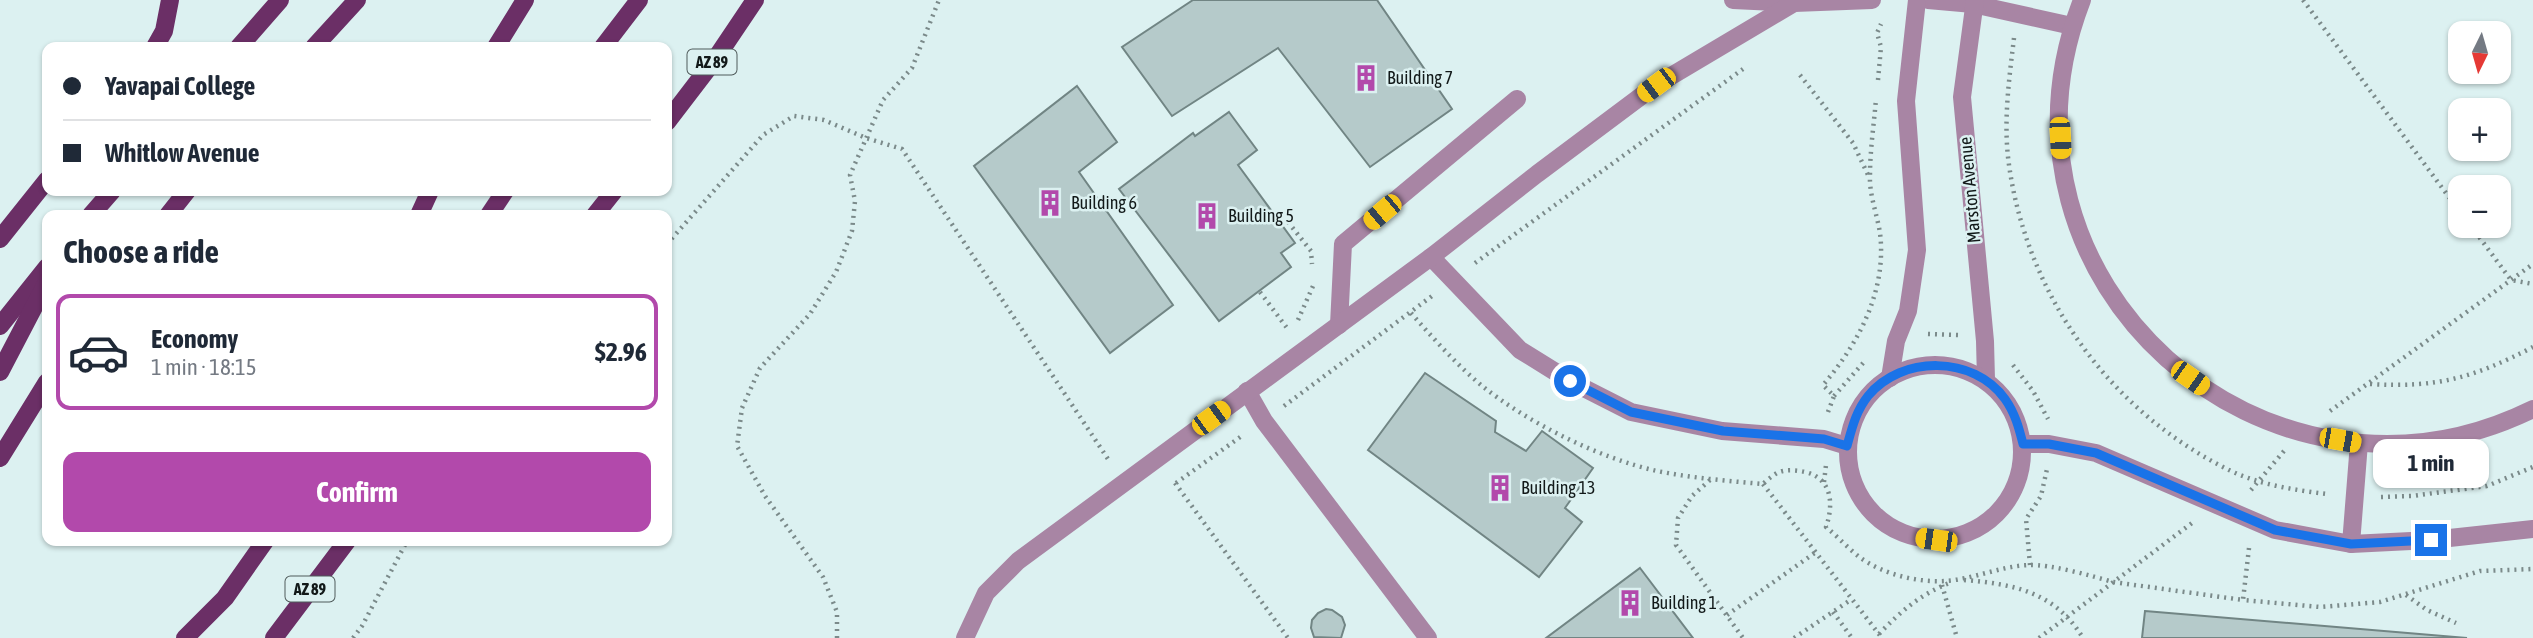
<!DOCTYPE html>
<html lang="en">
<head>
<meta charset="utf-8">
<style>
  body { margin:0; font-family:"Asap Condensed",sans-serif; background:#f2f2f3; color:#1f2937; height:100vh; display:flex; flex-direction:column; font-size:26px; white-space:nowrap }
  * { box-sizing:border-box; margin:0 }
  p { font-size:23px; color:#747a83 }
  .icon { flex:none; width:38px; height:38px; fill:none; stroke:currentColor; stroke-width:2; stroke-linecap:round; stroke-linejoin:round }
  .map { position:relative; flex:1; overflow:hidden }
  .drawer { position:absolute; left:42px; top:210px; width:630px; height:336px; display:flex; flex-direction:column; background:#fff; border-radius:14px; box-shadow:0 2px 5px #0004 }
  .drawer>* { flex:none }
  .banner { position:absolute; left:42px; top:42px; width:630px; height:154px; border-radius:14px; box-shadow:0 2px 5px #0004; display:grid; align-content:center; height:154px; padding:0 21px; background:#fff }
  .needle { width:46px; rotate:185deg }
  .tools { position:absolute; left:2448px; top:21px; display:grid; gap:14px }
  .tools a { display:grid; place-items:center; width:63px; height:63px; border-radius:14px; background:#fff; box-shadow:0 2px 5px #0004; font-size:35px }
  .end { position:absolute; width:32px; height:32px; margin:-16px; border:9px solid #1a73e8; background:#fff; box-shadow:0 0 0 4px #fff }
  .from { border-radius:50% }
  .bubble { position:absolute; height:49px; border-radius:14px; background:#fff; box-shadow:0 2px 5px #0004; font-size:23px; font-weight:700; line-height:49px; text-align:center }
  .car { position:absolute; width:21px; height:42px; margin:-21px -10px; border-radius:9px; box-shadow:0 0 5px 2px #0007; background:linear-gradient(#f5c518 24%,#345 0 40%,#f5c518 0 76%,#345 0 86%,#f5c518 0) }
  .banner b { display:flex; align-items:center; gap:24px; height:66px; font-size:26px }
  .banner b+b { border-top:2px solid #e0e1e3 }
  .banner i { width:18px; height:18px; background:#1f2937 }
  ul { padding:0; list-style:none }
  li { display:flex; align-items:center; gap:21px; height:116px; margin:0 14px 10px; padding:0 7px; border:4px solid #e0e1e3; border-radius:14px }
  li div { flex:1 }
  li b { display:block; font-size:26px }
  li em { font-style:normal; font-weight:700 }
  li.on { border-color:#b249ab }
  li>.icon { width:63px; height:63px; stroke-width:1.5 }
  h2 { padding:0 21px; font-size:32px; line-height:84px }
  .primary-button { display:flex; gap:14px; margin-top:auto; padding:14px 21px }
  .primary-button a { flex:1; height:80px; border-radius:14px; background:#b249ab; color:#fff; font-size:28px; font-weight:700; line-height:80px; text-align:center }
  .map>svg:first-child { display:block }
  .building { fill:#b5caca; stroke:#718584; stroke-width:2 }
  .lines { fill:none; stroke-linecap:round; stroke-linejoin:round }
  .path { stroke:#7b8a8a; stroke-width:4.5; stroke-dasharray:2 5; stroke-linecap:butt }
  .service { stroke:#a885a4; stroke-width:18 }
  .minor { stroke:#a885a4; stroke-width:18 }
  .primary { stroke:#6b2f66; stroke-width:18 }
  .route { stroke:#1a73e8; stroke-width:9 }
  .labels { text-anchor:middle; stroke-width:5; stroke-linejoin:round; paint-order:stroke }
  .shield { fill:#dcf1f1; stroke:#4f5a5a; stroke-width:2 }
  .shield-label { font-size:16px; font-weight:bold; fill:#121919 }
  .poi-label { font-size:18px; fill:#121919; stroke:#dcf1f1; text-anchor:start }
  .street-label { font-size:18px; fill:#121919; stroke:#dcf1f1 }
</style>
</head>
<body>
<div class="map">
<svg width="2533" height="638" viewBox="0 0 2533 638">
  <rect width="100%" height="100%" fill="#dcf1f1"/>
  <g class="building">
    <path d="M1193 0H1377L1452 109 1370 167 1278 48 1172 116 1122 47Z"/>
    <path d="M1077 86 1117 142 1079 172 1173 305 1110 353 974 166Z"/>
    <path d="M1229 112 1257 150 1238 165 1295 243 1281 253 1291 267 1219 321 1119 189 1193 133 1195 136Z"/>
    <path d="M1425 373 1496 421 1495 432 1526 451 1542 431 1593 468 1565 508 1582 522 1539 577 1368 450Z"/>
    <path d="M1640 568 1693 638H1546Z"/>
    <path d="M1326 609 1332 610 1342 617 1345 625 1341 638 1314 637 1311 628 1312 620 1318 613Z"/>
    <path d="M2145 611 2467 638H2142Z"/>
  </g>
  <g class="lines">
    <g class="path">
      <path d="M2303 0 2460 212"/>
      <path d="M2014 38C2009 80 2003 123 2009 165 2027 294 2108 409 2225 468 2255 484 2294 490 2327 494"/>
      <path d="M1800 75 1853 143 1869 177"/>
      <path d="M1878 80 1881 47 1877 33 1881 24"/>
      <path d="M1288 222 1311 251 1312 264"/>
      <path d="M2471 226 2511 280 2533 284"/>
      <path d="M667 244 763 135 794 116 824 120 866 138 902 149 1110 462"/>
      <path d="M1475 263 1743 69"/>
      <path d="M1260 292 1287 328"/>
      <path d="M1411 313C1433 338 1456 364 1481 385 1528 423 1599 458 1657 471 1692 478 1728 481 1763 484 1767 480 1772 476 1777 473 1785 469 1796 470 1805 472 1832 478 1834 504 1826 527 1837 536 1847 547 1858 556 1884 576 1928 586 1960 579 1983 575 2005 566 2029 565 2050 564 2092 576 2113 582L2243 600"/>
      <path d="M1298 320 1313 286"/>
      <path d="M1928 334 1958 335"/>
      <path d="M2013 365 2033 391 2048 419"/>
      <path d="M2370 384C2437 388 2473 378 2533 347"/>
      <path d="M1834 396 1864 362"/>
      <path d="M1284 406 1432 296"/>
      <path d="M2330 411 2533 264"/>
      <path d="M1828 412 1834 396 1823 385C1859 343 1887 290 1880 233 1877 214 1869 194 1870 175 1870 150 1874 124 1876 99"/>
      <path d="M1710 480 1692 496 1678 518 1676 545 1743 638"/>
      <path d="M1824 482 1826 465"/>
      <path d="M1175 483 1288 638"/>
      <path d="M1176 483 1243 435"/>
      <path d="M1763 484 1882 638"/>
      <path d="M2251 490 2284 451"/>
      <path d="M2381 497 2412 496 2487 486 2533 467"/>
      <path d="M2249 548 2243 600 2320 607 2380 602 2480 571 2533 569"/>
      <path d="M2030 565 2026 519 2041 496 2047 469"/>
      <path d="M1964 580C2014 584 2055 592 2083 638"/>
      <path d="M1942 585 1957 638"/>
      <path d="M2406 595 2427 610 2456 623"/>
      <path d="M1833 612 1852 638"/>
      <path d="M1727 615 1816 552"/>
      <path d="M1879 634C1901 611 1922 593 1952 582"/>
      <path d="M353 638 362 626 407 541"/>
      <path d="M837 638V612L823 577 765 496 737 446 742 408 760 368 810 314 836 272 852 231 855 201 850 175 883 100 912 68 939 0"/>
      <path d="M1794 638 1852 599"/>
      <path d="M2039 638 2192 523"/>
    </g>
    <g class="service">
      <path d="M1733 0 1794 3"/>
      <path d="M1928 0 1973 4 2072 26"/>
      <path d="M2082 0C1974 280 2266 540 2533 409"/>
      <path d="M1431 257 1520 350 1570 381 1631 412 1722 431 1824 439 1847 446"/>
      <path d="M1339 325 1343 244 1517 99"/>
      <path d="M1247 391 1264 421 1428 638"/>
      <path d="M2351 544 2359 443"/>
      <path d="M965 638 986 593 1018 561 1431 257 1537 174 1656 85 1794 3 1872 0"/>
    </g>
    <g class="minor">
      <path d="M1975 0 1962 97 1985 341 1986 380"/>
      <circle cx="1935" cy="452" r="87"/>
      <path d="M1890 378 1896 341 1908 311 1917 250 1906 101 1917 0"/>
      <path d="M2023 444H2049L2096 453 2275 530 2351 544 2431 540 2533 529"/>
    </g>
    <g class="primary">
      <path d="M155 47 164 31 170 0"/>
      <path d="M239 47 280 0"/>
      <path d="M314 47 357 0"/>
      <path d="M496 47 525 0"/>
      <path d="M603 47 639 0"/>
      <path d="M667 122 716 58 755 0"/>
      <path d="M91 215 112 191"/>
      <path d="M168 215 187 191"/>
      <path d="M419 215 430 191"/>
      <path d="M489 215 505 191"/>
      <path d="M595 215 614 191"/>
      <path d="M0 239 47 180"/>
      <path d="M0 326 47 267"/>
      <path d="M0 372 47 282"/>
      <path d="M0 458 47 382"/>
      <path d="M185 638 225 598 265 541"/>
      <path d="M274 638 347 541"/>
    </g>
  </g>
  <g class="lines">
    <path class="route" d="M1570 381 1631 412 1723 431 1824 439 1847 446C1852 428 1856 411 1868 396 1901 355 1974 355 2005 399 2015 413 2019 428 2023 444H2049L2096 453 2275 530 2351 544 2431 540"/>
  </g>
  <defs>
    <symbol id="building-bare" viewBox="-9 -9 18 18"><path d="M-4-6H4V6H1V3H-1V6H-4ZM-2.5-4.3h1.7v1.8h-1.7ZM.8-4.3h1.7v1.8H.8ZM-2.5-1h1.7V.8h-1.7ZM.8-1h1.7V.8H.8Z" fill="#b249ab" stroke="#dcf1f1" stroke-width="2.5" paint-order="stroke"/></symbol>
  </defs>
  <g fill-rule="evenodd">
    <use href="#building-bare" x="1347" y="59" width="38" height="38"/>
    <use href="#building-bare" x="1031" y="184" width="38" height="38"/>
    <use href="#building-bare" x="1188" y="197" width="38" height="38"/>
    <use href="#building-bare" x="1481" y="469" width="38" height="38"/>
    <use href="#building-bare" x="1611" y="584" width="38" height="38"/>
  </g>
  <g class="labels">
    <g class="shield">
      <rect x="687.5" y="49.5" width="49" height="25" rx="5"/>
      <rect x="285.5" y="576.5" width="49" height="25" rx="5"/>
    </g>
    <g class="shield-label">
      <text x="712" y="68">AZ 89</text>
      <text x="310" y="595">AZ 89</text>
    </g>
    <g class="poi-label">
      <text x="1387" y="84">Building 7</text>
      <text x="1071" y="209">Building 6</text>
      <text x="1228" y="222">Building 5</text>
      <text x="1521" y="494">Building 13</text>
      <text x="1651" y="609">Building 1</text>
    </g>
    <g class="street-label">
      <text transform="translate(1970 190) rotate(-95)" y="6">Marston Avenue</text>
    </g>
  </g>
</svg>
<div class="tools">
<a><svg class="needle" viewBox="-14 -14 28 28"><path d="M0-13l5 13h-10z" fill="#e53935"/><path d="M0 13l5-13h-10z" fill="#747a83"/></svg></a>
<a>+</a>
<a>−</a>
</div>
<i class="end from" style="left:1570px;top:381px"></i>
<i class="end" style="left:2431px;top:540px"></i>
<div class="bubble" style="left:2373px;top:439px;width:116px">1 min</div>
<i class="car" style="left:1656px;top:85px;rotate:233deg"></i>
<i class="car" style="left:2060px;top:138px;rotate:177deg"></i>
<i class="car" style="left:1382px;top:212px;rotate:230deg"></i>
<i class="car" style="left:2190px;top:378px;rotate:125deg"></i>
<i class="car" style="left:1211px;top:418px;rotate:54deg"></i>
<i class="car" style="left:2340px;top:440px;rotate:100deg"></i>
<i class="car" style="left:1936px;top:540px;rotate:278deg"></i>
<div class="banner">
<b><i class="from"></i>Yavapai College</b>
<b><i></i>Whitlow Avenue</b>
</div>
<section class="drawer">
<h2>Choose a ride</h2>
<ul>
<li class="on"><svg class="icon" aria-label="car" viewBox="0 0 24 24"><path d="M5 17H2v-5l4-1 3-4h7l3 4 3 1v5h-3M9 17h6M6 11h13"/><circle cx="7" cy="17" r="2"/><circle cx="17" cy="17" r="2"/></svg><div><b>Economy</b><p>1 min · 18:15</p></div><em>$2.96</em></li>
</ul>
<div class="primary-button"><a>Confirm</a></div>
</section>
</div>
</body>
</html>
